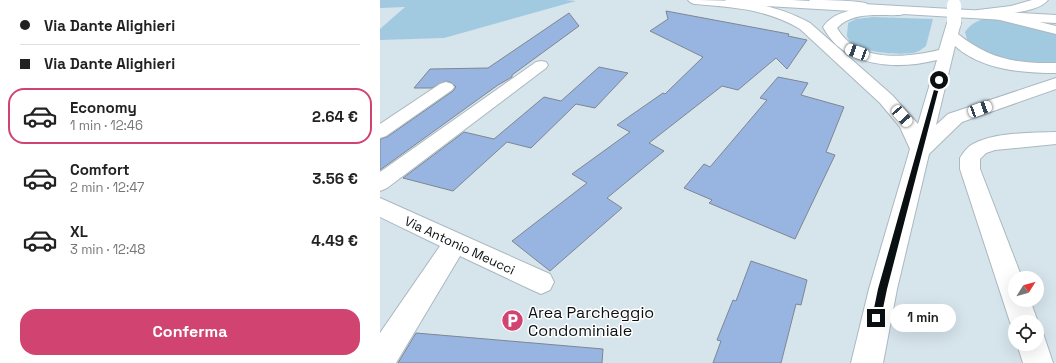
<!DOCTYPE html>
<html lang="it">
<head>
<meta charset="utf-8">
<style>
  body { margin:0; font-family:"Space Grotesk",sans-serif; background:#f6f6f6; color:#222; height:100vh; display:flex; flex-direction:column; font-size:15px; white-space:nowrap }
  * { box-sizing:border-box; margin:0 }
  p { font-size:13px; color:#767676 }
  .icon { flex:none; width:22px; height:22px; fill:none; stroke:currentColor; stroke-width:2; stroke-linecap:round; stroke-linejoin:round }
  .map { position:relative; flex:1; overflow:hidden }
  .details { display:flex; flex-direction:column; background:#fff; width:380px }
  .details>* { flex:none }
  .guide { display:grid; align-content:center; height:88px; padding:0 20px; background:#fff }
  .needle { width:26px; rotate:53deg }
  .controls { position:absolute; left:628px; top:271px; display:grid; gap:8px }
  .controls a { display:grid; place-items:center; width:36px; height:36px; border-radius:50%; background:#fff; box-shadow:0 4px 16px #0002; font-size:20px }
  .end { position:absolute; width:18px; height:18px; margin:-9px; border:5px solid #0a0f11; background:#fff; box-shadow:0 0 0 2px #fff }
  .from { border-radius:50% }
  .bubble { position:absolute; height:28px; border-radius:14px; background:#fff; box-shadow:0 4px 16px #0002; font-size:13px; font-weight:800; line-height:28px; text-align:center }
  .car { position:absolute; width:12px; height:24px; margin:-12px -6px; border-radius:5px; box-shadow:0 0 3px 1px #0007; background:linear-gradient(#fff 24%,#345 0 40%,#fff 0 76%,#345 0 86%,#fff 0) }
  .guide b { display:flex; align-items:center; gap:14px; height:38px; font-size:15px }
  .guide b+b { border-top:1px solid #e0e0e0 }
  .guide i { width:10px; height:10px; background:#222 }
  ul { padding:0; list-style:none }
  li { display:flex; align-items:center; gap:12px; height:56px; margin:0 8px 6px; padding:0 12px; border:2px solid transparent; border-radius:16px }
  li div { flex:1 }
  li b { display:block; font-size:15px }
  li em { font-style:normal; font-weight:800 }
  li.current { border-color:#d14371 }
  li>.icon { width:36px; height:36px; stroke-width:1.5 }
  .primary-button { display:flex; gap:8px; margin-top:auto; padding:8px 20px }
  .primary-button a { flex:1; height:46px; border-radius:16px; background:#d14371; color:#fff; font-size:16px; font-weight:800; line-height:46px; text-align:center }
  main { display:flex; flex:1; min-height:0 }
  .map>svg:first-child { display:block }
  .green { fill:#a1c9e0 }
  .building { fill:#98b5e2; stroke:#7e8691 }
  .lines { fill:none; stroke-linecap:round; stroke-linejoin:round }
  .street-casing { stroke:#abb8c0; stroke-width:2 }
  .secondary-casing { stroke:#abb8c0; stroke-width:2 }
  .highway-casing { stroke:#abb8c0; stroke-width:2 }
  .street { fill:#fff; fill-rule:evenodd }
  .secondary { fill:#fff; fill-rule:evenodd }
  .highway { fill:#fff; fill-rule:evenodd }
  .secondary-bridge-casing { stroke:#abb8c0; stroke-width:14; stroke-linecap:butt }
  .secondary-bridge { stroke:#fff; stroke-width:14 }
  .route { fill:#0a0f11 }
  .labels { text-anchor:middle; stroke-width:3; stroke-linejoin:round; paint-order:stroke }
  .street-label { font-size:13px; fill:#0a0f11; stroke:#fff }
  .near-poi-label { font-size:16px; fill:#0a0f11; stroke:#fff; text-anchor:start }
</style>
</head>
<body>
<main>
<section class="details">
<div class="guide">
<b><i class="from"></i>Via Dante Alighieri</b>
<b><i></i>Via Dante Alighieri</b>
</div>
<ul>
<li class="current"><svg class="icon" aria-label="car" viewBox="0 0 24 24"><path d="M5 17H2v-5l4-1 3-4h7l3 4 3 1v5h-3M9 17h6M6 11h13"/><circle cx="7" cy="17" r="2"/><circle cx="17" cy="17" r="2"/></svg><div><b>Economy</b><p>1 min · 12:46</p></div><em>2.64 €</em></li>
<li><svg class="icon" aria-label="car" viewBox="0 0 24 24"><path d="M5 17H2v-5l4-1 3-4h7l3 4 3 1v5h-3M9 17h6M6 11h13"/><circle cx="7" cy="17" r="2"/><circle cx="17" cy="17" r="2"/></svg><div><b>Comfort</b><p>2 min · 12:47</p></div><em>3.56 €</em></li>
<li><svg class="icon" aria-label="car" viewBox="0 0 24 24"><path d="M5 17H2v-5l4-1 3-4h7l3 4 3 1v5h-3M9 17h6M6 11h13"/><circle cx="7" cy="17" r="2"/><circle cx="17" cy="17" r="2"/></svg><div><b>XL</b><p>3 min · 12:48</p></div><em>4.49 €</em></li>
</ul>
<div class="primary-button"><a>Conferma</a></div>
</section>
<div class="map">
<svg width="676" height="363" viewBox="0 0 676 363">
  <rect width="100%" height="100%" fill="#d6e4ec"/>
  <g class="green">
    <path d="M0 0H185L196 1 64 38 0 40V29L25 7 0 8Z"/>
    <path d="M493 17 553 19 546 46C542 49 537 53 532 53 518 55 471 53 467 36 467 33 468 27 468 23L476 19Z"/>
    <path d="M610 17 676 32V65H643L612 57 588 43 585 32C591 23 599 20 610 17Z"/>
  </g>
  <g class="building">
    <path d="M286 11 409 34 408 36 427 40 407 69 396 58 358 90 342 86 269 143 284 151 227 198 242 208 170 271 132 241 207 183 192 174 250 132 237 125 283 93 285 94 323 57 270 31 288 19Z"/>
    <path d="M189 13 199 26 132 75V77L118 85 0 170V139L7 137 73 91 76 87 72 83 66 81 52 88H34L50 69 108 68Z"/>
    <path d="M219 67 248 73 215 108 196 104 151 148 127 142 73 191 23 178 84 132 114 139 164 97 181 101Z"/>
    <path d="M398 77 428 83 421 95 464 107 446 152 455 155 415 239 329 203 332 200 304 188 324 164 330 167 387 100 380 98Z"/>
    <path d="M371 261 427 280 421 305 416 304 401 363H333L341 341 337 340 353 300 356 301Z"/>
    <path d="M36 333 223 349 222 363H18Z"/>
  </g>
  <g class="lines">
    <defs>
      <g id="street">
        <path d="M161 61 166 62 168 65 166 68 7 188 0 191V172L156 62Z"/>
        <path d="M66 82 72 84 74 87 72 90 6 136 0 138V124L60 84Z"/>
        <path d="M676 132V144L615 150 606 153 600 159V169L642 278H635V300H650L658 322 657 325V322H635V332L630 322 580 169V158C583 153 587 147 593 144 615 132 651 133 676 132Z"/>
        <path d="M0 198 170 274 174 282 170 290 161 294 152 290 80 256 16 363H0V333L60 246 0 217Z"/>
        <path d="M657 331 663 333 673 363H643L637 344H657Z"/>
      </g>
      <g id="secondary">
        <path d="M308 0C352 0 390 1 430 23L512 95 538 124 557 60C517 70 464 68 443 27 451 15 465 11 478 9L435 4 431 2 429 0C448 0 468 0 486 3L488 6 486 8H524L526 11 524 14 520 15C499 16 473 11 457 28 477 63 526 58 559 50L567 23 569 20H579L581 23 578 34C609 59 637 64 676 63V73C642 73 602 70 575 46L556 125 568 114 676 78V89L582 122 549 154 517 289 503 363H471L489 289 530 149 520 127 500 103 420 29C387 9 352 7 314 4L310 2Z"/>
        <path d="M652 0H668C660 10 639 12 627 14L676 26V34L616 19 614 16 598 18 594 17 592 14 594 11 598 10 631 6Z"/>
      </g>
      <path id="highway" d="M345 0H412L676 15V23L351 4 347 2Z"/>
    </defs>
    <use href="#street" class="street-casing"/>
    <use href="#secondary" class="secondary-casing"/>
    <use href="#highway" class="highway-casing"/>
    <use href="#street" class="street"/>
    <use href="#secondary" class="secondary"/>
    <use href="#highway" class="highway"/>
    <defs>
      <path id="secondary-bridge" d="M574 5V23"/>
    </defs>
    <use href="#secondary-bridge" class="secondary-bridge-casing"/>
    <use href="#secondary-bridge" class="secondary-bridge"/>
  </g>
  <path class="route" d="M557 79 561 80 507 289 501 318 500 322 496 323 493 322 492 318 498 289Z"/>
  <defs>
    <symbol id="parking-disc" viewBox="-11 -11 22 22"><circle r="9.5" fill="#d14371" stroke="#fff"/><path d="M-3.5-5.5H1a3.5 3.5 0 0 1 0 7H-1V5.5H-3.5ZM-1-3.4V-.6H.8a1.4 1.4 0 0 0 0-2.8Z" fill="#fff"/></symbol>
  </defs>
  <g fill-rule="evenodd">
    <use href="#parking-disc" x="120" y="308" width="25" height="25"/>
  </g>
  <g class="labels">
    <g class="street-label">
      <text transform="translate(80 245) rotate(25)" y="5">Via Antonio Meucci</text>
    </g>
    <g class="near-poi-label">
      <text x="148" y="318">Area Parcheggio<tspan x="148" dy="18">Condominiale</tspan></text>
    </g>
  </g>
</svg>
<div class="controls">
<a><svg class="needle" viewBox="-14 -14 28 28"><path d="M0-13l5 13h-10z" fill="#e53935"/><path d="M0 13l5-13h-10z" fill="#767676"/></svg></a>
<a><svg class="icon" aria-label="locate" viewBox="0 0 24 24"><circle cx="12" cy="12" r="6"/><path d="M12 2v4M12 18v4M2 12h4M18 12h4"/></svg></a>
</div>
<i class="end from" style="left:559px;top:80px"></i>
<i class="end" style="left:496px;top:318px"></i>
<div class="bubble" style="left:510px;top:304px;width:66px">1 min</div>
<i class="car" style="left:477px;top:52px;rotate:290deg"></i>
<i class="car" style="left:600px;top:109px;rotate:70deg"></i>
<i class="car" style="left:522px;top:116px;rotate:138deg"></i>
</div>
</main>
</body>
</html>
